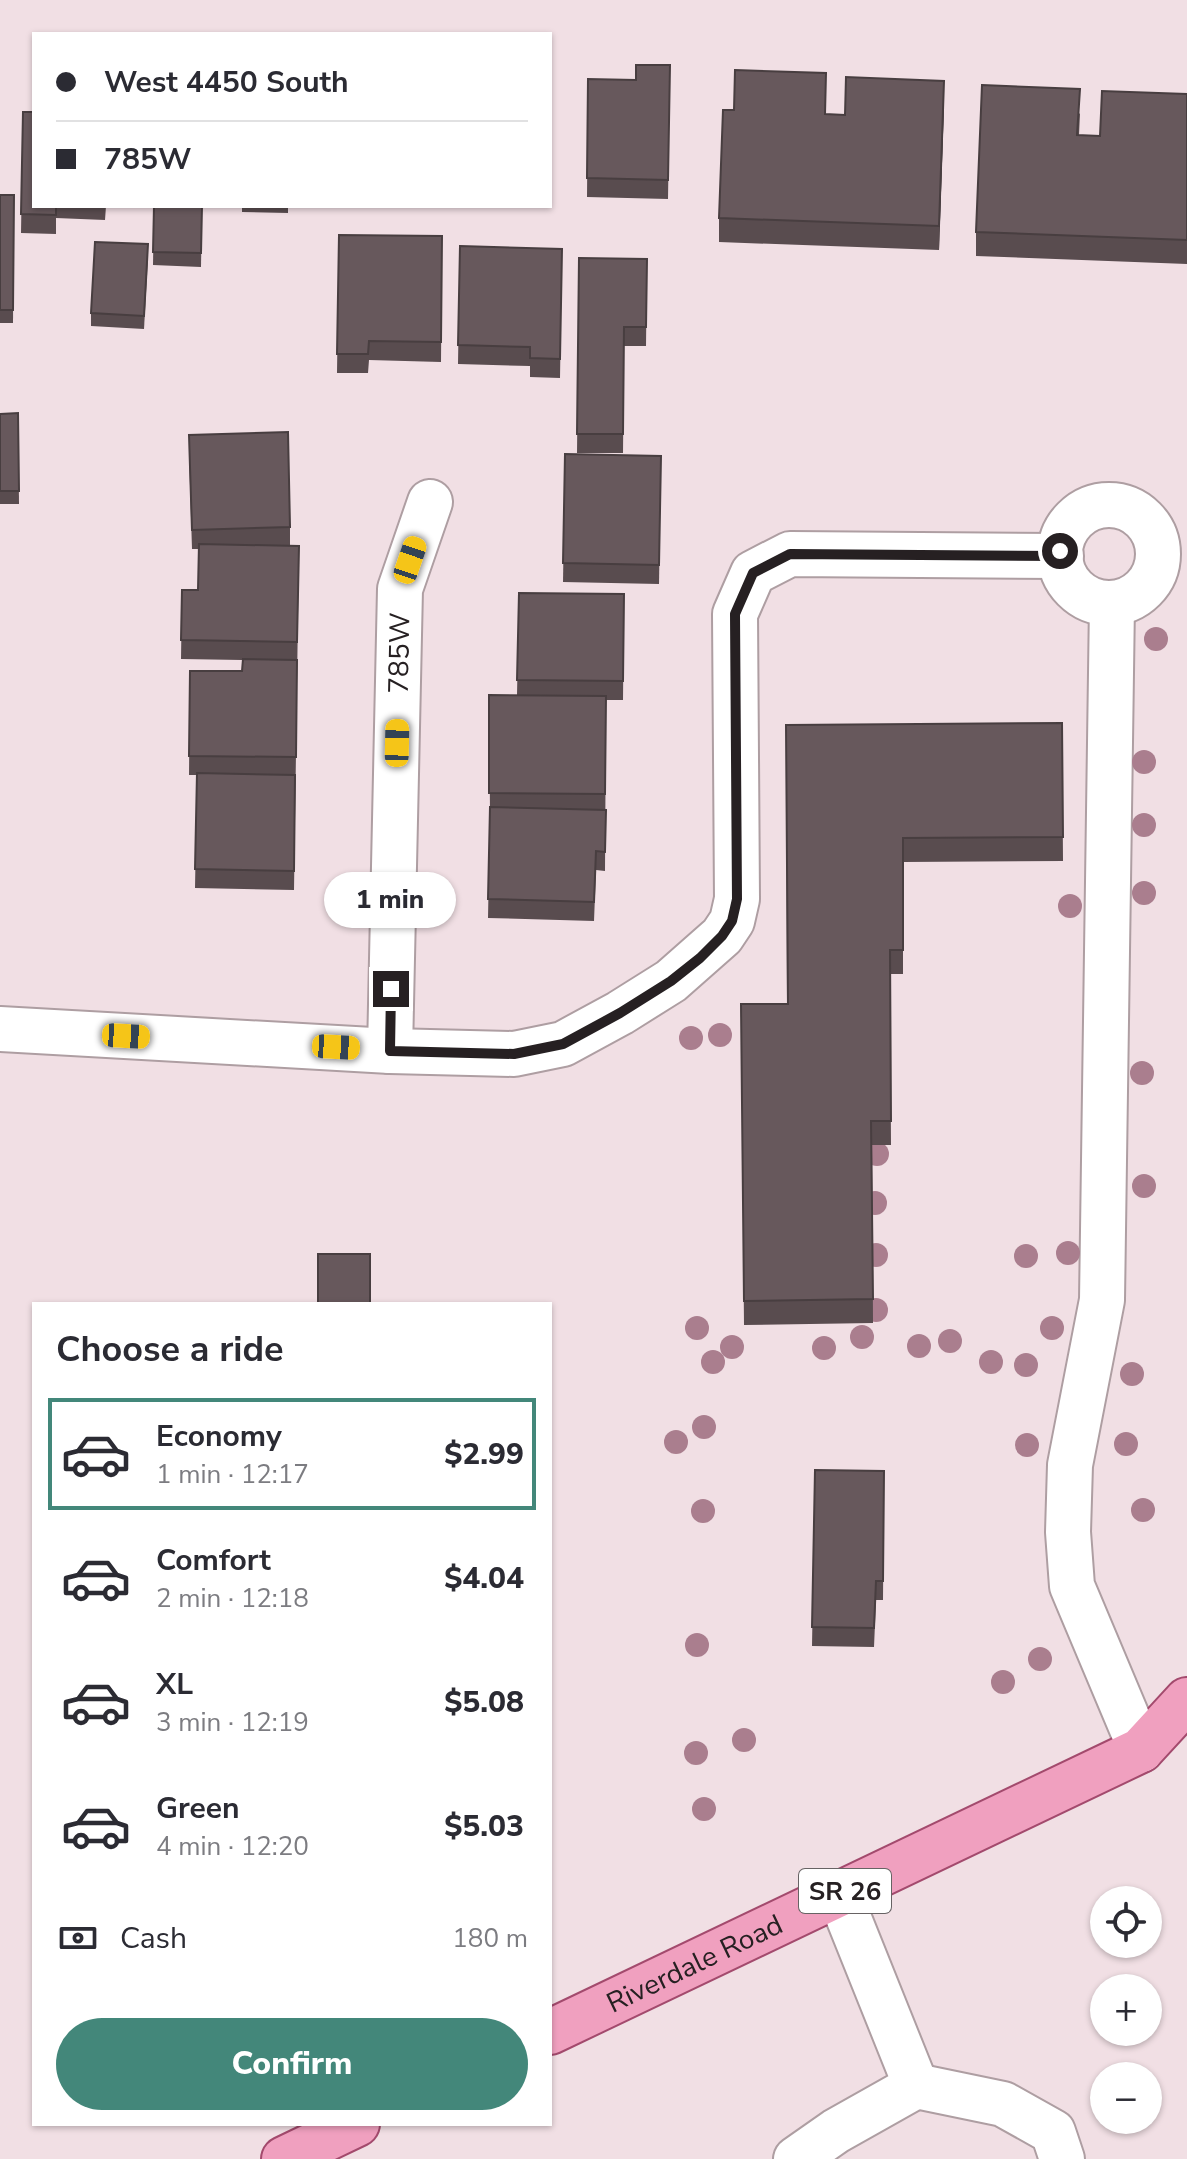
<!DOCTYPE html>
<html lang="en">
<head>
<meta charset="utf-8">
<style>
  body { margin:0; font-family:"Nunito Sans",sans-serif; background:#f7f7f7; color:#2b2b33; height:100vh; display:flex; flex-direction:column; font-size:30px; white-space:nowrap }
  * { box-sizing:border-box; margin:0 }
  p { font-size:26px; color:#7c7c81 }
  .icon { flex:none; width:44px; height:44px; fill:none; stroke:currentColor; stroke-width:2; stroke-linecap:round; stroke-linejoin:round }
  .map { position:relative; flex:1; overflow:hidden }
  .drawer { position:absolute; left:32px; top:1302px; width:520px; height:824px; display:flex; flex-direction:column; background:#fff; border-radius:0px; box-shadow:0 2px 6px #0004 }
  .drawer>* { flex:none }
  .guide { position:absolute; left:32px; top:32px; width:520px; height:176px; border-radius:0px; box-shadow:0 2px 6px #0004; display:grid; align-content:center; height:176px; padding:0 24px; background:#fff }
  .buttons { position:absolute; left:1090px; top:1886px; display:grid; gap:16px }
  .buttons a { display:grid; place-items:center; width:72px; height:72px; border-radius:50%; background:#fff; box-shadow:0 2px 6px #0004; font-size:40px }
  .end { position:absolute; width:36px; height:36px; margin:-18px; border:10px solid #262022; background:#fff; box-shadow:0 0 0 4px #fff }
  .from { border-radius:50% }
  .bubble { position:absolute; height:56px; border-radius:28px; background:#fff; box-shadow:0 2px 6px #0004; font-size:26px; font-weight:800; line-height:56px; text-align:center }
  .car { position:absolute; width:24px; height:48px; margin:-24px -12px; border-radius:10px; box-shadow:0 0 6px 2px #0007; background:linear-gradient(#f5c518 24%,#345 0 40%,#f5c518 0 76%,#345 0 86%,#f5c518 0) }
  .guide b { display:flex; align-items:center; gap:28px; height:76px; font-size:30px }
  .guide b+b { border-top:2px solid #e1e1e2 }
  .guide i { width:20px; height:20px; background:#2b2b33 }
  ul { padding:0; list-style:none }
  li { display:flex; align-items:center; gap:24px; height:112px; margin:0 16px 12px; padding:0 8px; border:4px solid transparent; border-radius:0px }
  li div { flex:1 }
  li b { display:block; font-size:30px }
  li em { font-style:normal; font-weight:800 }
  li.selected { border-color:#43877a }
  li>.icon { width:72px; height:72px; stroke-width:1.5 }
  h2 { padding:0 24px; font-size:36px; line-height:96px }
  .pay { display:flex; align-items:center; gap:20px; height:88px; padding:0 24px; font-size:30px }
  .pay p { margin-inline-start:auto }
  .primary-button { display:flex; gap:16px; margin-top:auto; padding:16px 24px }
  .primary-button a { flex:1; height:92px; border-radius:48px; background:#43877a; color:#fff; font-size:32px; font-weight:800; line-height:92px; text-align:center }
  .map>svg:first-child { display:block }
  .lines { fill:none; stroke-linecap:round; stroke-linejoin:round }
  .minor-casing { stroke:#ae9ea2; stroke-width:48 }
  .major-casing { stroke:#a34a6d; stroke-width:48 }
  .minor { stroke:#fff; stroke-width:44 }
  .major { stroke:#f0a0bf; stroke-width:44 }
  .tree { fill:#aa7e8e }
  .wall { fill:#594c4f }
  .shaded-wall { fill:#483e40 }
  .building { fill:#67585c; stroke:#483e40; stroke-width:2 }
  .route { stroke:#262022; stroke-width:10 }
  .labels { text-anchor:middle; stroke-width:8; stroke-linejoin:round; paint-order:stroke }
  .shield { fill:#fff; stroke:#676364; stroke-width:2 }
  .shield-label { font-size:26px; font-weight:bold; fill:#262022 }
  .street-label { font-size:28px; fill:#262022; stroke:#fff }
</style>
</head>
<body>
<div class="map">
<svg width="1187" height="2159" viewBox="0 0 1187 2159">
  <rect width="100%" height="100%" fill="#f1dfe4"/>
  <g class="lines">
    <defs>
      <g id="minor">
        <circle cx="1109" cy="554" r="49"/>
        <path d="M1112 603 1102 1300 1070 1465 1068 1532 1072 1586 1141 1750"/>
        <path d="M0 1029 390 1051 514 1054 563 1044 620 1013 671 981 722 936 732 921 737 899 735 614 753 573 790 554 1061 556"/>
        <path id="s1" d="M390 1051 400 589 430 502"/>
        <path d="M916 2086 1003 2104 1053 2132 1062 2159"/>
        <path d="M796 2159 836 2131 916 2086 839 1894"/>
      </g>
      <g id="major">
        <path id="s2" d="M550 2032 1141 1750 1187 1700"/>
        <path d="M284 2159 357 2124"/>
      </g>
    </defs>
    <use href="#minor" class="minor-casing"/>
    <use href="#major" class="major-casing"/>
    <use href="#minor" class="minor"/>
    <use href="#major" class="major"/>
  </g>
  <g class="tree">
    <circle cx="1156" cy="639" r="12"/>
    <circle cx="1144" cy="762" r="12"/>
    <circle cx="1144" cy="825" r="12"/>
    <circle cx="1144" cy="893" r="12"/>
    <circle cx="1070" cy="906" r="12"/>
    <circle cx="720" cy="1035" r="12"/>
    <circle cx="691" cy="1038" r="12"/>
    <circle cx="1142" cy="1073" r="12"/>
    <circle cx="877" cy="1154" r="12"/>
    <circle cx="1144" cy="1186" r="12"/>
    <circle cx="875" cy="1203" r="12"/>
    <circle cx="1068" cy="1253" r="12"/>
    <circle cx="876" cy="1255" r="12"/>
    <circle cx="1026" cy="1256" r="12"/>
    <circle cx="876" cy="1310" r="12"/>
    <circle cx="697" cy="1328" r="12"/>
    <circle cx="1052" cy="1328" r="12"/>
    <circle cx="862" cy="1337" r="12"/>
    <circle cx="950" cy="1341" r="12"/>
    <circle cx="919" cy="1346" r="12"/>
    <circle cx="732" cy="1347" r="12"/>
    <circle cx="824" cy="1348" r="12"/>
    <circle cx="713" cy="1362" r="12"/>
    <circle cx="991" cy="1362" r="12"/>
    <circle cx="1026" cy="1365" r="12"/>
    <circle cx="1132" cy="1374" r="12"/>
    <circle cx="704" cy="1427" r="12"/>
    <circle cx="676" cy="1442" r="12"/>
    <circle cx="1126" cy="1444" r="12"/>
    <circle cx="1027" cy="1445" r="12"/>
    <circle cx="1143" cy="1510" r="12"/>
    <circle cx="703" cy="1511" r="12"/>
    <circle cx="697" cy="1645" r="12"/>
    <circle cx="1040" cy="1659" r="12"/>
    <circle cx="1003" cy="1682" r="12"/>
    <circle cx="744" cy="1740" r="12"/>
    <circle cx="696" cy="1753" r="12"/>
    <circle cx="704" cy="1809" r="12"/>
  </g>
  <g class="wall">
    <path d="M670 65 668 199 587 197 588 79 636 80Z"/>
    <path d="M826 73V114L845 115 944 105 939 250 719 242V218L734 110Z"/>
    <path d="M1187 94V264L976 256V232L1080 113 1079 135 1100 136Z"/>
    <path d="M23 112 34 206H106L105 220 56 218V234L21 233Z"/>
    <path d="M0 195H14L13 323H0Z"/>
    <path d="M154 206H202L201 267 153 265Z"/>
    <path d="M242 206H288V213L242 212Z"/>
    <path d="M339 235 442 236 441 362 369 360 368 373H337Z"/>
    <path d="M460 246 562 249 560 378 530 377V366L458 364Z"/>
    <path d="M148 258 144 329 91 326V313Z"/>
    <path d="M579 258 647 259 646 346H624L623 453H577Z"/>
    <path d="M18 413 19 504H0V414Z"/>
    <path d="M189 454 290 527V546H299L294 890 195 888 197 775H189L190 671H242V660L181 659 182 590H198L199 549H192Z"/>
    <path d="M565 454 661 456 659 584 563 582Z"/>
    <path d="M519 593 624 594 623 700H606L605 871 596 870 594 921 488 918 490 812 489 695H517Z"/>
    <path d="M1062 723 1063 861 903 862V974H890L891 1145H872L873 1323 744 1325 741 1004H787L786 725Z"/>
    <path d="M815 1470 884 1471 883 1600H876L874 1647 812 1646Z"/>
  </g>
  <path class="shaded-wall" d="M944 81V105L939 250V226Z"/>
  <g class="building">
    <path d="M636 65H670L668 180 587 178 588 79 636 80Z"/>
    <path d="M735 70 826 73 825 114 845 115 846 77 944 81 939 226 719 218 723 110H734Z"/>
    <path d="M982 85 1080 89 1077 135 1100 136 1102 91 1187 94V240L976 232Z"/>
    <path d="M23 112H34V206H56V215L21 214Z"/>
    <path d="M0 195H14L13 310H0Z"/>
    <path d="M154 206H202L201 253 153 252Z"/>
    <path d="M339 235 442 236 441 342 369 341 368 354H337Z"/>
    <path d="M95 242 148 244 144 316 91 313Z"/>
    <path d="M460 246 562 249 560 359 530 358V347L458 345Z"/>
    <path d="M579 258 647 259 646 327H624L623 434H577Z"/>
    <path d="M18 413 19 491H0V414Z"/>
    <path d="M288 432 290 527 192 530 189 435Z"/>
    <path d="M565 454 661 456 659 565 563 563Z"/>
    <path d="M199 544 299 546 297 642 181 640 182 590H198Z"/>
    <path d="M519 593 624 594 623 681 517 680Z"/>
    <path d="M243 659 297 660 296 757 189 756 190 671H242Z"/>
    <path d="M489 695 606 696 605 794 489 793Z"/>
    <path d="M1062 723 1063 837 903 838V950H890L891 1121H871L873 1299 744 1301 741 1004H788L786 725Z"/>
    <path d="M197 773 295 775 294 871 195 869Z"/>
    <path d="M490 807 606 810 605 852 596 851 594 902 488 899Z"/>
    <path d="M318 1254H370V1303L383 1304H318Z"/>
    <path d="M815 1470 884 1471 883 1581H876L874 1628 812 1627Z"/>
  </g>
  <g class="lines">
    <path class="route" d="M391 989 390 1051 514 1054 563 1044 620 1013 671 981 700 958 722 936 732 921 737 899 735 614 753 573 790 554 1061 556 1060 551"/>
  </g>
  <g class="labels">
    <rect class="shield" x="799" y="1869" width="92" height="44" rx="6"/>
    <g class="shield-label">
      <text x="845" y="1900">SR 26</text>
    </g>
    <g class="street-label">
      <text dy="10" stroke="none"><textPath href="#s1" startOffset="398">785W</textPath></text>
      <text dy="10" stroke="none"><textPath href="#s2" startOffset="160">Riverdale Road</textPath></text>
    </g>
  </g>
</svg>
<div class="buttons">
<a><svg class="icon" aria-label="locate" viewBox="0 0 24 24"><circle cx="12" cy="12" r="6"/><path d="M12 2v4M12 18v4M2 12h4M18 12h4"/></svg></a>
<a>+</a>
<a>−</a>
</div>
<i class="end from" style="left:1060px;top:551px"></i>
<i class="end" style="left:391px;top:989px"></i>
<div class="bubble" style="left:324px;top:872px;width:132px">1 min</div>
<i class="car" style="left:410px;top:560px;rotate:19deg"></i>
<i class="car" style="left:397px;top:743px;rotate:1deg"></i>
<i class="car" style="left:126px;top:1036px;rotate:93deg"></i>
<i class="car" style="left:336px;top:1047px;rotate:93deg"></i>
<div class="guide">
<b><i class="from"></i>West 4450 South</b>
<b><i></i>785W</b>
</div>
<section class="drawer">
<h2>Choose a ride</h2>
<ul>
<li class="selected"><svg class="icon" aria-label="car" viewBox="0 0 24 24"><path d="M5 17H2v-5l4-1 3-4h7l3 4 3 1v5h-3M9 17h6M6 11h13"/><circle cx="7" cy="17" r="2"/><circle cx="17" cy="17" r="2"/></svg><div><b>Economy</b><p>1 min · 12:17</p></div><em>$2.99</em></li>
<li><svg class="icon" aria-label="car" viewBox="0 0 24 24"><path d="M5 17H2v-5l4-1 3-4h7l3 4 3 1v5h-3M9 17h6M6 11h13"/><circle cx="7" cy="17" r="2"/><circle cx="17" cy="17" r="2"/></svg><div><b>Comfort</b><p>2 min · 12:18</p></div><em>$4.04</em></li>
<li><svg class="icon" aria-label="car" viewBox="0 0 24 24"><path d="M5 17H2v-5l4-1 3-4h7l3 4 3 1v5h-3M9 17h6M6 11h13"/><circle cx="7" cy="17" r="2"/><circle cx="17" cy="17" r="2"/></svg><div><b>XL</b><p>3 min · 12:19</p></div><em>$5.08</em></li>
<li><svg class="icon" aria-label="car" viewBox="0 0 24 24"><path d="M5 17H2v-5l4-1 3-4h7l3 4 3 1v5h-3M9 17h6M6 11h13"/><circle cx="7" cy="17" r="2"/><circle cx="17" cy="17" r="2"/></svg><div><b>Green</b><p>4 min · 12:20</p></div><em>$5.03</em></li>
</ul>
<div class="pay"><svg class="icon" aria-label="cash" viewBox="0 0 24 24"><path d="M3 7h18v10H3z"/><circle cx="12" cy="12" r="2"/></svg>Cash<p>180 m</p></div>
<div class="primary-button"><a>Confirm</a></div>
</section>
</div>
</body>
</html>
